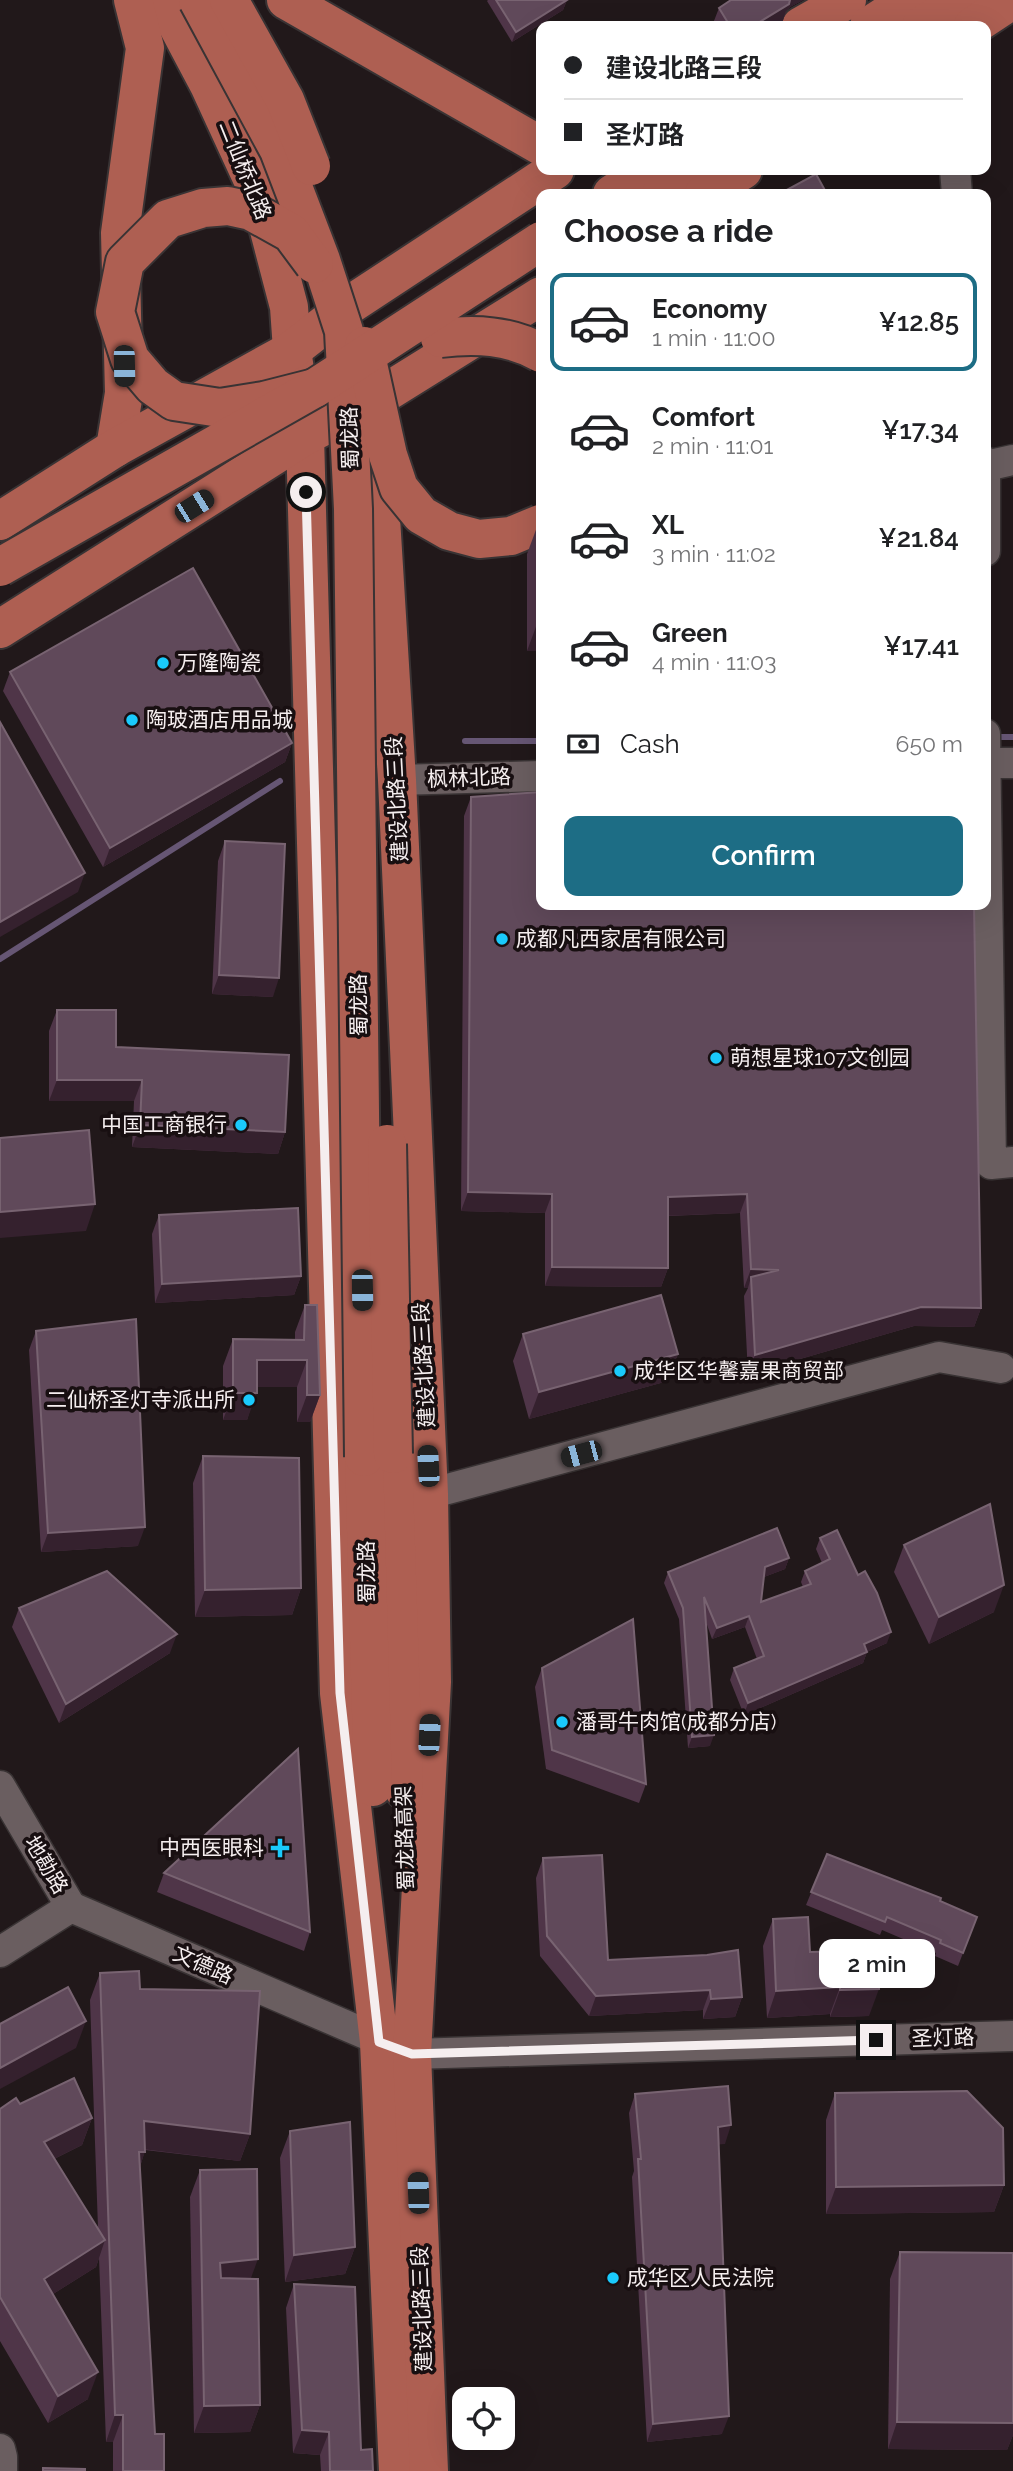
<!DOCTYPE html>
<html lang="en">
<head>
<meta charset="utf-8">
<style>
  body { margin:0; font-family:Raleway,"Noto Sans SC",sans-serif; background:#f2f2f2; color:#202124; height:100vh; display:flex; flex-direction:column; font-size:26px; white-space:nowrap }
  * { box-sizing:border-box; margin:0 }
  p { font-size:23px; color:#757577 }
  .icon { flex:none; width:38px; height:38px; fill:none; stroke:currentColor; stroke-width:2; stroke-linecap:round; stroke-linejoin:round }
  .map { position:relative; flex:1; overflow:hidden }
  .drawer { position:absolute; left:536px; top:189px; width:455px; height:721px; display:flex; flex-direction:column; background:#fff; border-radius:14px; box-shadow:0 7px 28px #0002 }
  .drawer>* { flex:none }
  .hud { position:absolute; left:536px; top:21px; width:455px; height:154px; border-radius:14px; box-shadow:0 7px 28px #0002; display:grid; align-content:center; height:154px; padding:0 28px; background:#fff }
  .fabs { position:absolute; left:452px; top:2387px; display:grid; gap:14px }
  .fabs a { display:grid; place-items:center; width:63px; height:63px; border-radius:14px; background:#fff; box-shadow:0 7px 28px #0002; font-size:35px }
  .end { position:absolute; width:32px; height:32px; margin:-16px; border:9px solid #f5eeef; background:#111; box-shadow:0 0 0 4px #111 }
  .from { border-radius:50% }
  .bubble { position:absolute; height:49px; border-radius:14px; background:#fff; box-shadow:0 7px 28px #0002; font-size:23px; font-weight:600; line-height:49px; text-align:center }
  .car { position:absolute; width:21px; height:42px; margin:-21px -10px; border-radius:9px; box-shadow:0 0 5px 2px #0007; background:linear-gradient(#222 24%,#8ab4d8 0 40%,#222 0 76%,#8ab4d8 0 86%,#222 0) }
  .hud b { display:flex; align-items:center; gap:24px; height:66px; font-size:26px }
  .hud b+b { border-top:2px solid #e0e0e0 }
  .hud i { width:18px; height:18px; background:#202124 }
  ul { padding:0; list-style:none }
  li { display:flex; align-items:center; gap:21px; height:98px; margin:0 14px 10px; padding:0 14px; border:4px solid transparent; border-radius:14px }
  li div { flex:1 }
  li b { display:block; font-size:26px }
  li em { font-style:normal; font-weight:600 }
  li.active { border-color:#1d6d85 }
  li>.icon { width:63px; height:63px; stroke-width:1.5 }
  h2 { padding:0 28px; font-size:32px; line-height:84px }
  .pay { display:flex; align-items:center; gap:18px; height:77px; padding:0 28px; font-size:26px }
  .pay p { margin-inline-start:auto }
  .button { display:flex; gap:14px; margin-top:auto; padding:14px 28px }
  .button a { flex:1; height:80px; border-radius:14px; background:#1d6d85; color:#fff; font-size:28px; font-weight:600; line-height:80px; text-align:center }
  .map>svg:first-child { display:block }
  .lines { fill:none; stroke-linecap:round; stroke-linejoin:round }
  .stream { stroke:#665674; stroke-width:6 }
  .minor-casing { stroke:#393334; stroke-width:33 }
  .major-casing { stroke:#393334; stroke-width:42 }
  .minor { stroke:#6a5e60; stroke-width:30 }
  .major { stroke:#ae5f52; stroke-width:38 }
  .major-bridge-casing { stroke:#393334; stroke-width:42; stroke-linecap:butt }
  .major-bridge { stroke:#ae5f52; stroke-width:38 }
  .wall { fill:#4f3548 }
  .shaded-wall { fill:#35212e }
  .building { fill:#60495a; stroke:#786371; stroke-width:2 }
  .route { stroke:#f5eeef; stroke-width:9 }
  .poi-dot { fill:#1acafc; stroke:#180f11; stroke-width:2.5 }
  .labels { text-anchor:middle; stroke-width:7; stroke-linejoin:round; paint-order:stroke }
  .street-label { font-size:21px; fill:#f5eeef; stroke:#180f11 }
  .poi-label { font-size:21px; fill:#f5eeef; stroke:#180f11; text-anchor:start }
</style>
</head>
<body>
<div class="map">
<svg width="1013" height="2471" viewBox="0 0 1013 2471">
  <rect width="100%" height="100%" fill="#21181a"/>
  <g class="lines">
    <g class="stream">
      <path d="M994 737H1013"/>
      <path d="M465 741H541"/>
      <path d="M0 959 280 781"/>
    </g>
    <defs>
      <g id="minor">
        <path d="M955 170 957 194"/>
        <path d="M985 462V551"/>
        <path d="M986 466 1013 460"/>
        <path d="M985 734 991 1164 1013 1162"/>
        <path d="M985 763H1013"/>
        <path d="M397 780 541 776"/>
        <path d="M429 1494 939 1357 1001 1368"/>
        <path d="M0 1786 71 1907"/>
        <path d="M0 1952 71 1907 412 2054 1013 2036"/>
        <path d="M0 2449 2 2457V2471"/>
      </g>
      <g id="major">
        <path d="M164 0 209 85 260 196 289 307 292 350 305 436 339 1693 379 2042 398 2471"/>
        <path d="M286 0 541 146"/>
        <path d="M801 26 847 0"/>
        <path d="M869 26 909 0"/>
        <path d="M921 26 962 0"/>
        <path d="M973 26 1012 0"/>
        <path d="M612 194 649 170"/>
        <path d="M661 194 699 170"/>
        <path d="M704 194 743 170"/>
        <path d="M376 436 397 780 429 1494 432 1682 412 2054 429 2471"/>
        <path d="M115 448 124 393 120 233 145 48 133 0"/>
        <path d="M0 521 115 448 292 350 348 306 555 170"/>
        <path d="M0 629 305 436 374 400 541 296"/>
        <path d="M393 1454 404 1790"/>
        <path d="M364 1457 373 1787"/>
      </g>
    </defs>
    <use href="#minor" class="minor-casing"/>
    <use href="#major" class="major-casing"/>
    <use href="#minor" class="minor"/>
    <use href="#major" class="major"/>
    <defs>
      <g id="major-bridge">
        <path d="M198 0 279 150 321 260 344 331 353 509 364 1457"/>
        <path d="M229 0 285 100 311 166"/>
        <path d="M314 264 291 233 251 211 228 206 203 208 168 219 125 262 115 312 130 359 153 386 174 401 220 408 264 401 315 388"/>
        <path d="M440 338C475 334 510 335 541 353"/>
        <path d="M364 346 388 455 399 488 421 515 449 531 479 539 511 536 540 524"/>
        <path d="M0 567 315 388 541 241"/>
        <path d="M387 1144 393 1454"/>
      </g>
    </defs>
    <use href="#major-bridge" class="major-bridge-casing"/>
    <use href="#major-bridge" class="major-bridge"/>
  </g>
  <g class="wall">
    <path d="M488 0H567L563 10 512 42 487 1Z"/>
    <path d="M731 0H803L790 7 786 11 781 26H712L719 8Z"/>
    <path d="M537 527 541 651H527V554Z"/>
    <path d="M10 672 292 743 285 762 103 867 3 691Z"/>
    <path d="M471 797 981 1308 974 1327 914 1326 748 1374 744 1296 748 1288H744L740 1213 668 1216V1268L661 1287 545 1286V1213L461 1211 464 816Z"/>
    <path d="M225 841 273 997 212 994 218 861Z"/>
    <path d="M57 1010 116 1047 285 1132 278 1154 132 1147 134 1101H49V1031Z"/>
    <path d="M159 1215 301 1276 294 1295 155 1303 152 1234Z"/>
    <path d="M305 1305 320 1395 310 1422H297V1387H257L247 1420H223V1366L233 1339 295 1340V1332Z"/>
    <path d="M36 1331 138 1546 41 1552 29 1350Z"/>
    <path d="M523 1334 678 1354 668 1381 529 1419 513 1361Z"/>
    <path d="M203 1456 301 1588 292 1615 195 1617 193 1483Z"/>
    <path d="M820 1538 887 1643 867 1652 863 1663 744 1715 730 1680 734 1668 757 1659 745 1627 712 1639 706 1622 710 1746 688 1748 679 1619 664 1583 668 1572 789 1558 785 1569 764 1577 761 1602 803 1587 801 1582 805 1571 822 1563 816 1549Z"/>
    <path d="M904 1545 994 1612 929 1644 894 1572Z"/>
    <path d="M19 1608 170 1653 59 1723 12 1627Z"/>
    <path d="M542 1668 646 1784 639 1803 546 1769 535 1687Z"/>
    <path d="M827 1854 977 1917 958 1966 935 1956 936 1953 882 1930 880 1935 806 1905Z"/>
    <path d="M543 1858 608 1960 742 1997 735 2017 703 2019V2010L589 2016 540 1956 536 1878Z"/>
    <path d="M164 1873 310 1932 304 1951 157 1892Z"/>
    <path d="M773 1919 810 1952 869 2016 830 2017V2014L767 2018 763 1946Z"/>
    <path d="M100 1973 140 1989 250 2134 240 2161 145 2150 140 2167 155 2434 164 2471H113V2442H106L99 2258 96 2267 53 2294 88 2399 48 2423 0 2341V2109L20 2104 92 2118 82 2145 54 2159 98 2228 90 2000Z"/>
    <path d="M835 2093 1004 2185 994 2212 826 2214V2120Z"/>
    <path d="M635 2094 725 2144H719L722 2434 647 2442 632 2177 634 2171 629 2113Z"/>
    <path d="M290 2131 355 2247 345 2274 285 2282 280 2158Z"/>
    <path d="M200 2170 251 2279 260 2405 250 2432 194 2433 190 2197Z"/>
    <path d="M900 2252 1013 2253V2435L1007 2450 888 2449 890 2279Z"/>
    <path d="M294 2284 361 2450 373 2471H321L320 2455 293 2453 286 2308Z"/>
  </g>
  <g class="shaded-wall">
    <path d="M567 0 563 10 512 42 516 32Z"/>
    <path d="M788 0H803L790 7 786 11 781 26H753Z"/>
    <path d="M537 624H541V651H527Z"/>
    <path d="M292 743 285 762 103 867 110 848Z"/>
    <path d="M85 873 78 892 0 937V922Z"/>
    <path d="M219 975 279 978 273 997 212 994Z"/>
    <path d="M57 1080H142L134 1101H49Z"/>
    <path d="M140 1125 285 1132 278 1154 132 1147Z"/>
    <path d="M468 1192 552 1194 545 1213 461 1211Z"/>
    <path d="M747 1194 740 1213 661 1216 668 1197Z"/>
    <path d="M95 1204 86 1231 0 1238V1212Z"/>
    <path d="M552 1267 668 1268 661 1287 545 1286Z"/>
    <path d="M751 1269 779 1270 751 1277 748 1288H744Z"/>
    <path d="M301 1276 294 1295 155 1303 162 1284Z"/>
    <path d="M921 1307 981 1308 974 1327 914 1326 748 1374 755 1355Z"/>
    <path d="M678 1354 668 1381 529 1419 539 1392Z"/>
    <path d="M257 1360H307L297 1387H247Z"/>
    <path d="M233 1393H257L247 1420H223Z"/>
    <path d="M307 1395H320L310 1422H297Z"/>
    <path d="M145 1527 138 1546 41 1552 48 1533Z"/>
    <path d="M789 1558 785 1569 761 1578 765 1567Z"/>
    <path d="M1004 1585 994 1612 929 1644 939 1617Z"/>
    <path d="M301 1588 292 1615 195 1617 205 1590Z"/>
    <path d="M749 1616 745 1627 712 1639 717 1628Z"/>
    <path d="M891 1632 887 1643 860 1655 864 1644Z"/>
    <path d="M177 1634 170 1653 59 1723 66 1704Z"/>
    <path d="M867 1652 863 1663 744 1715 748 1703Z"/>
    <path d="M714 1735 710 1746 688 1748 692 1737Z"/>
    <path d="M840 1987 830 2014 767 2018 776 1991Z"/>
    <path d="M879 1989 869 2016 830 2017 840 1990Z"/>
    <path d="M710 1990 703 2010 589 2016 596 1996Z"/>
    <path d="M742 1997 735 2017 703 2019 711 1999Z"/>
    <path d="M86 2021 76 2048 0 2089V2068Z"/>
    <path d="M92 2118 82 2145 34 2169 44 2142Z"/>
    <path d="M144 2121 250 2134 240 2161 134 2148Z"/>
    <path d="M731 2125 725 2144 711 2145 718 2127Z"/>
    <path d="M139 2152H145L135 2179Z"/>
    <path d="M1004 2185 994 2212 826 2214 836 2187Z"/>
    <path d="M105 2240 96 2267 34 2306 44 2279Z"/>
    <path d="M355 2247 345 2274 285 2282 294 2255Z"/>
    <path d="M258 2259 248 2286 211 2290 220 2263Z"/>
    <path d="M98 2372 88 2399 48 2423 58 2396Z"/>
    <path d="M260 2405 250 2432 194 2433 204 2406Z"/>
    <path d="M115 2415H123L113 2442H106Z"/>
    <path d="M729 2416 722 2434 647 2442 653 2424Z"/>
    <path d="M897 2422 1013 2423V2435L1007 2450 888 2449Z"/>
    <path d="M302 2430 329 2432 320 2455 293 2453Z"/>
  </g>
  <g class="building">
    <path d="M496 0H567L516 32Z"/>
    <path d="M731 0H790L789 4 753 26H730L719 8Z"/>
    <path d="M816 174 827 194H784L783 192Z"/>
    <rect x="537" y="527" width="4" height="97"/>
    <path d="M193 568 292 743 110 848 10 672Z"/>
    <path d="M0 722 85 873 0 922Z"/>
    <path d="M541 792V905H974L981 1308 921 1307 755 1355 751 1277 779 1270 751 1269 747 1194 668 1197V1268L552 1267V1194L468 1192 471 797Z"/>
    <path d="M225 841 285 844 279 978 219 975Z"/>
    <path d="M57 1010H116V1047L289 1055 285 1132 140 1125 142 1080H57Z"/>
    <path d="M89 1130 95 1204 0 1212V1138Z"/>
    <path d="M298 1208 301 1276 162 1284 159 1215Z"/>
    <path d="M661 1295 678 1354 539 1392 523 1334Z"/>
    <path d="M305 1305H317L320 1395H307V1360H257V1393H233V1339L304 1340Z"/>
    <path d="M136 1319 145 1527 48 1533 36 1331Z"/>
    <path d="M203 1456 299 1458 301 1588 205 1590Z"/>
    <path d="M990 1504 1004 1585 939 1617 904 1545Z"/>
    <path d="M777 1528 789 1558 765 1567 761 1602 811 1584 805 1571 830 1559 820 1538 837 1530 858 1575 865 1571 877 1593 891 1632 864 1644 867 1652 748 1703 734 1668 764 1656 749 1616 717 1628 704 1597 714 1735 692 1737 683 1608 668 1572Z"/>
    <path d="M107 1571 177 1634 66 1704 19 1608Z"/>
    <path d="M633 1619 646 1784 552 1750 542 1668Z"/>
    <path d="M298 1749 310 1932 164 1873Z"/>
    <path d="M827 1854 941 1898 940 1901 977 1917 963 1953 940 1943 941 1940 887 1917 885 1922 811 1892Z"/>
    <path d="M602 1855 608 1960 707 1955 738 1950 742 1997 711 1999 710 1990 596 1996 547 1936 543 1858Z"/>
    <path d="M808 1917 810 1952 878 1950 879 1989 840 1990V1987L776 1991 773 1919Z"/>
    <path d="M139 1971 140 1989 260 1991 250 2134 144 2121 145 2152H139L155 2434H164V2471H123V2415H115L100 1973Z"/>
    <path d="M68 1987 86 2021 0 2068V2024Z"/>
    <path d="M74 2078 92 2118 44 2142 105 2240 44 2279 98 2372 58 2396 0 2297V2109L16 2098 20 2104Z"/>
    <path d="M728 2086 731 2125 718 2127 729 2416 653 2424 638 2159H641L635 2094Z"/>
    <path d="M967 2091 1003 2128 1004 2185 836 2187 835 2093Z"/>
    <path d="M350 2122 355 2247 294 2255 290 2131Z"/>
    <path d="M257 2169 258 2259 220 2263 221 2278 258 2279 260 2405 204 2406 200 2170Z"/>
    <path d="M900 2252 1013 2253V2423L897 2422Z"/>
    <path d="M294 2284 355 2287 361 2450 372 2449 373 2471H330L329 2432 302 2430Z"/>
    <path d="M43 2468 85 2469V2471H43Z"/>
  </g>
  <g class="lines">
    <path class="route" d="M306 492 340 1693 379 2042 412 2054 876 2040"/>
  </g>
  <g class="poi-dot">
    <circle cx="163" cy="663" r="7"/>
    <circle cx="132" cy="720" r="7"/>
    <circle cx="502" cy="939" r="7"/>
    <circle cx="716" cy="1058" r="7"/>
    <circle cx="241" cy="1125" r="7"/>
    <circle cx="620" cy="1371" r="7"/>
    <circle cx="249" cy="1400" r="7"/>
    <circle cx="562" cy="1722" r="7"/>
    <path d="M276.5 1837.5h7v7h7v7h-7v7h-7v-7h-7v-7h7z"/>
    <circle cx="613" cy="2278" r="7"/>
  </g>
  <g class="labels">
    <g class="street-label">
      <text transform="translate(245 170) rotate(68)" y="7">二仙桥北路</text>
      <text transform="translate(350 438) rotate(-92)" y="7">蜀龙路</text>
      <text transform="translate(469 778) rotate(-2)" y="7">枫林北路</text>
      <text transform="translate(397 799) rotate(-93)" y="7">建设北路三段</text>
      <text transform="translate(359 1005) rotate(-91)" y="7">蜀龙路</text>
      <text transform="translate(424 1365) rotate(-93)" y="7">建设北路三段</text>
      <text transform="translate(367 1572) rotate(-91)" y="7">蜀龙路</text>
      <text transform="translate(405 1838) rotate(-92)" y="7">蜀龙路高架</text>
      <text transform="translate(46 1865) rotate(59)" y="7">地勘路</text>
      <text transform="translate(203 1965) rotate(24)" y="7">文德路</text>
      <text transform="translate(943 2038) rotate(-2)" y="7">圣灯路</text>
      <text transform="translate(422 2309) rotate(-92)" y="7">建设北路三段</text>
    </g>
    <g class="poi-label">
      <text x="177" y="670">万隆陶瓷</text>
      <text x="146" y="727">陶玻酒店用品城</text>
      <text x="516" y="946">成都凡西家居有限公司</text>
      <text x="730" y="1065">萌想星球107文创园</text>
      <text x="227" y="1132" text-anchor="end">中国工商银行</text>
      <text x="634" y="1378">成华区华馨嘉果商贸部</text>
      <text x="235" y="1407" text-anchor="end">二仙桥圣灯寺派出所</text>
      <text x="576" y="1729">潘哥牛肉馆(成都分店)</text>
      <text x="264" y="1855" text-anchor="end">中西医眼科</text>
      <text x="627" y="2285">成华区人民法院</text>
    </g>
  </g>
</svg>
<div class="fabs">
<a><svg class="icon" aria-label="locate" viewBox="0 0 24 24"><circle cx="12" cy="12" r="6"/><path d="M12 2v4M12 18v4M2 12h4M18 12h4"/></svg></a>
</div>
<i class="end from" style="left:306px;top:492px"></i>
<i class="end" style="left:876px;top:2040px"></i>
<div class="bubble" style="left:819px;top:1939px;width:116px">2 min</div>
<i class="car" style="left:124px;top:366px;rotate:179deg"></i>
<i class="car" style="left:194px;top:506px;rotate:58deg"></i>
<i class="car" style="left:362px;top:1290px;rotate:179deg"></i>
<i class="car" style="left:581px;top:1454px;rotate:255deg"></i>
<i class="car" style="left:428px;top:1466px;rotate:357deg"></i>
<i class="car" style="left:429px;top:1735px;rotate:3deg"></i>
<i class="car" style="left:418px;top:2193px;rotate:358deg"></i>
<div class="hud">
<b><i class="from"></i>建设北路三段</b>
<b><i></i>圣灯路</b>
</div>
<section class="drawer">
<h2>Choose a ride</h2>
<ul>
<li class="active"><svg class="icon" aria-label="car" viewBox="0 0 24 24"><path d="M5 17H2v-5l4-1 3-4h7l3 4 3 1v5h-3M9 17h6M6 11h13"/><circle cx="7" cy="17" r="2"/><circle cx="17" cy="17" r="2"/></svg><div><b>Economy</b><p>1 min · 11:00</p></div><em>¥12.85</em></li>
<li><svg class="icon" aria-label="car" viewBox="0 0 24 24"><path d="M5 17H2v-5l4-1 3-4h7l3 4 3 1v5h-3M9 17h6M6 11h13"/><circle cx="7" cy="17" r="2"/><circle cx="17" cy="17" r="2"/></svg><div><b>Comfort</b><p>2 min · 11:01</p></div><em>¥17.34</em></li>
<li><svg class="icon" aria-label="car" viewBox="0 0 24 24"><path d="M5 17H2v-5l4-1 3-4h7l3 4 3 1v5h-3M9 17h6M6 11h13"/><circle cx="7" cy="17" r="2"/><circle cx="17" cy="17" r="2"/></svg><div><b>XL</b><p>3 min · 11:02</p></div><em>¥21.84</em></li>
<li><svg class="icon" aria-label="car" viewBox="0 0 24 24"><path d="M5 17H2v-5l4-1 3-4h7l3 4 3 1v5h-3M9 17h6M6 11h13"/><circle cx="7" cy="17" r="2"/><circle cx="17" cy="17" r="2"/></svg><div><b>Green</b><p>4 min · 11:03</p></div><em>¥17.41</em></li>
</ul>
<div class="pay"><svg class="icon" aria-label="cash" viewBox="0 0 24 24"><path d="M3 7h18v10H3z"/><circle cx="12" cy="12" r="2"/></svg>Cash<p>650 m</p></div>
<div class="button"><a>Confirm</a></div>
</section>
</div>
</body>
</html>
